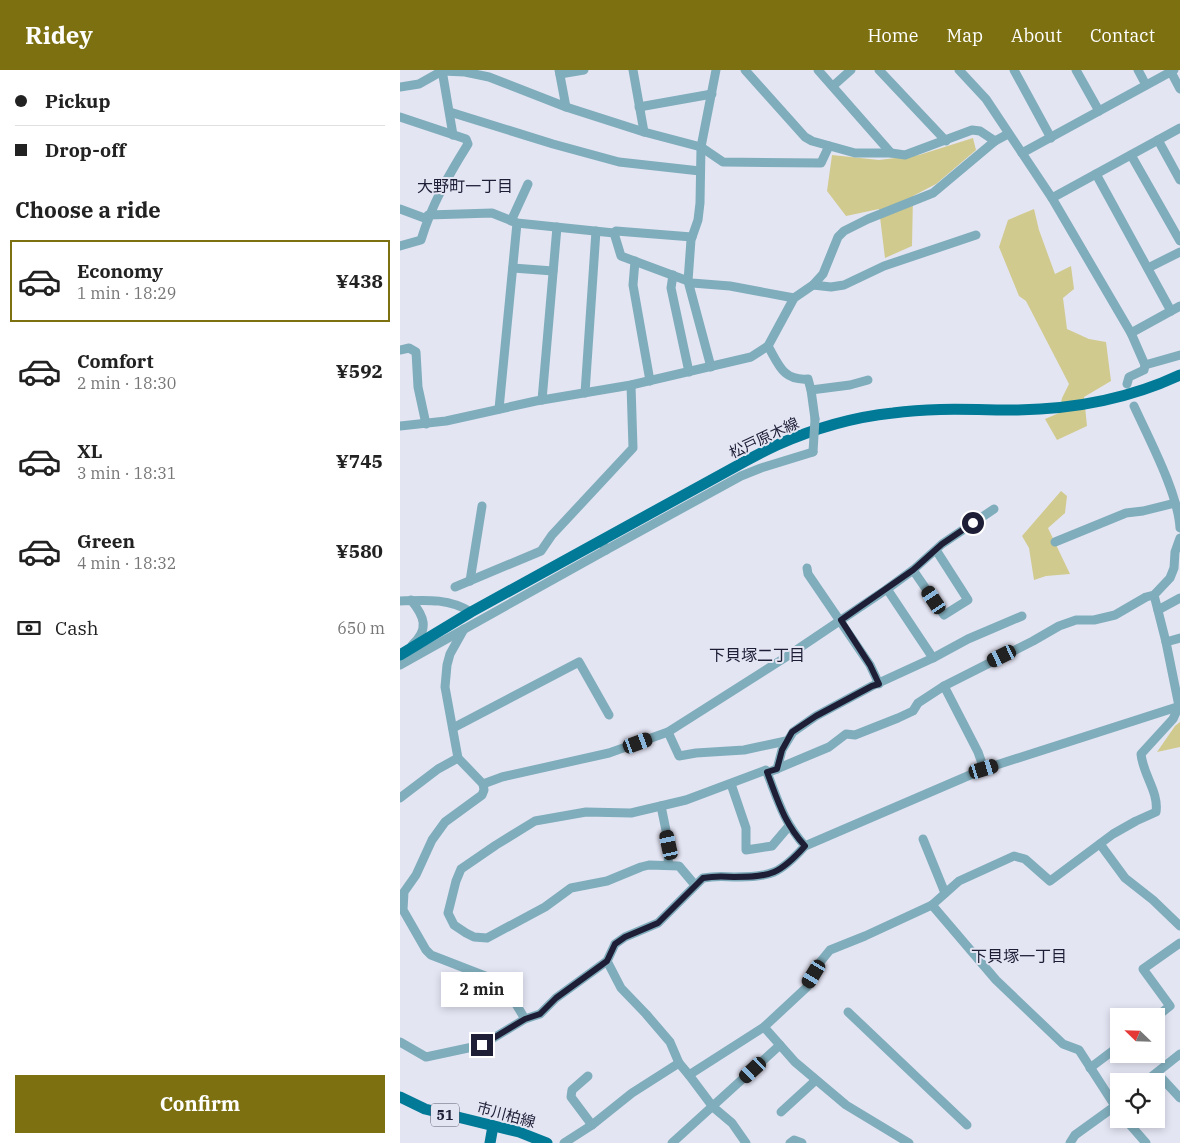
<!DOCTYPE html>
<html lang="en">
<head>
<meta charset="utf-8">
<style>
  body { margin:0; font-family:"IBM Plex Serif","Noto Sans JP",serif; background:#f2f2f2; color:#222; height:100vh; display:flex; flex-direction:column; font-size:19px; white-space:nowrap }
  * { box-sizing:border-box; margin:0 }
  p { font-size:16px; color:#767676 }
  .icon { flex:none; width:28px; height:28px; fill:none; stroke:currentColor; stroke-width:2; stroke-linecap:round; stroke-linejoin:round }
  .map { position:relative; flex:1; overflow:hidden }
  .side { display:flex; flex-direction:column; background:#fff; width:400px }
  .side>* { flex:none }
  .hud { display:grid; align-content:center; height:110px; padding:0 15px; background:#fff }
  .needle { width:32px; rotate:293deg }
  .buttons { position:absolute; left:710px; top:938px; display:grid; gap:10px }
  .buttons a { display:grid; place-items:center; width:55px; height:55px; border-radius:0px; background:#fff; box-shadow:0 2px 8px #0003; font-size:25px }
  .end { position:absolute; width:22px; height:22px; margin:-11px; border:6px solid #1e1e37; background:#fff; box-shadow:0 0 0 2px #fff }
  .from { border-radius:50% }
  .bubble { position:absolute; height:35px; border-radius:0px; background:#fff; box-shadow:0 2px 8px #0003; font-size:16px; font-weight:700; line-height:35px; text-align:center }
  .car { position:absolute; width:15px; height:30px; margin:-15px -8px; border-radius:6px; box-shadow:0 0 4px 1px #0007; background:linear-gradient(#222 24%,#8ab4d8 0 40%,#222 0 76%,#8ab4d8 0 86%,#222 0) }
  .hud b { display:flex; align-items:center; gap:18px; height:48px; font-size:19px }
  .hud b+b { border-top:1px solid #e0e0e0 }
  .hud i { width:12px; height:12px; background:#222 }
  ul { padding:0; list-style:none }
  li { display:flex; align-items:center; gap:15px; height:82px; margin:0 10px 8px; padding:0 5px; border:2px solid transparent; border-radius:0px }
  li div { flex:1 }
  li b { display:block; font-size:19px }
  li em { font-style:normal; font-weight:700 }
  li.selected { border-color:#7c7010 }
  li>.icon { width:45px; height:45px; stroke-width:1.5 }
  h2 { padding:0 15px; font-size:22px; line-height:60px }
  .pay { display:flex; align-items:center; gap:12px; height:55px; padding:0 15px; font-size:19px }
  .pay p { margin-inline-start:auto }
  .action { display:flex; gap:10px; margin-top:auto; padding:10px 15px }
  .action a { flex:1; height:58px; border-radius:0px; background:#7c7010; color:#fff; font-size:20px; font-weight:700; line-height:58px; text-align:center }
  header { display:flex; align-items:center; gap:30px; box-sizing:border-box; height:70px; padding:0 25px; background:#7c7010; color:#fff }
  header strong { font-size:24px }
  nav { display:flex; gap:28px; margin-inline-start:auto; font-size:18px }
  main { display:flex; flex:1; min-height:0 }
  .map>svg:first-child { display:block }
  .green { fill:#d1ca8e }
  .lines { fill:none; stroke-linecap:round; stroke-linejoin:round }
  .minor { stroke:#80adbc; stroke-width:9 }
  .major { stroke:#007a97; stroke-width:11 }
  .minor-bridge { stroke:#80adbc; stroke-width:9 }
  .route { stroke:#1e1e37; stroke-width:6 }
  .labels { text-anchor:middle; stroke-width:4; stroke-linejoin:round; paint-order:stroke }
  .shield { fill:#e4e5f3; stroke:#595a6f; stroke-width:1 }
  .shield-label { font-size:14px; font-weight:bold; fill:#1e1e37 }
  .street-label { font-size:15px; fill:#1e1e37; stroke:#e4e5f3 }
  .neighbourhood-label { font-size:16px; fill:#1e1e37; stroke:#e4e5f3 }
</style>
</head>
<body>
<header>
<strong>Ridey</strong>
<nav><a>Home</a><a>Map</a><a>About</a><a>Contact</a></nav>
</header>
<main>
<section class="side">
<div class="hud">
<b><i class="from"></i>Pickup</b>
<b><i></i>Drop-off</b>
</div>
<h2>Choose a ride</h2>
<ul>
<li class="selected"><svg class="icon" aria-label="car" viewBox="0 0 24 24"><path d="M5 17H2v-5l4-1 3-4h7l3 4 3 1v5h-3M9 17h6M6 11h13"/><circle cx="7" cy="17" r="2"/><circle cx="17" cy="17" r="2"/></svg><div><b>Economy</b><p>1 min · 18:29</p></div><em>¥438</em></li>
<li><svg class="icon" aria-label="car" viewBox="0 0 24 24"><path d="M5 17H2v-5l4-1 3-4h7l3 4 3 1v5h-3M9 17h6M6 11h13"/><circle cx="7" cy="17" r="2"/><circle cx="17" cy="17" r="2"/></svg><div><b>Comfort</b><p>2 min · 18:30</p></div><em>¥592</em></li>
<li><svg class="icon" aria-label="car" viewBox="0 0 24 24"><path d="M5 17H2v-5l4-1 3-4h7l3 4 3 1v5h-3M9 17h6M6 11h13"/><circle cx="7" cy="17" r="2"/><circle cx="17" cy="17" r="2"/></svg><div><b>XL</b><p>3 min · 18:31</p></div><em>¥745</em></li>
<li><svg class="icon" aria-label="car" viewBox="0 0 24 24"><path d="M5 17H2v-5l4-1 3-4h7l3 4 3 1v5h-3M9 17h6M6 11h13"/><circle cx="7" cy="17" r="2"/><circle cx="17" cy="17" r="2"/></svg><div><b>Green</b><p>4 min · 18:32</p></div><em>¥580</em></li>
</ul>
<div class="pay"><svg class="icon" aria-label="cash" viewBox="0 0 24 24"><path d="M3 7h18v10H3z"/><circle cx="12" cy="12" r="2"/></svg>Cash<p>650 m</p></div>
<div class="action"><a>Confirm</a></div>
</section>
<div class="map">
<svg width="780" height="1073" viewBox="0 0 780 1073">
  <rect width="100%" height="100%" fill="#e4e5f3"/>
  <g class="green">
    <path d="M573 68 576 80 536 114 513 126 512 176 485 188 479 139 446 146 427 121 432 85 479 90 519 85Z"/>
    <path d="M634 139 639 160 655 204 671 196 674 219 663 228 667 259 689 269 706 272 711 311 684 327 687 356 657 370 645 349 659 343 662 328 669 314 626 231 619 226 599 177 608 150Z"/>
    <path d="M661 421 667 426 665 443 648 458 670 504 646 506 634 510 629 478 622 466Z"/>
    <path d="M780 652V677L757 682 775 656Z"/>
  </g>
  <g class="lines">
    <g class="minor">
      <path d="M42 0 53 65"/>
      <path d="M159 0 166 37"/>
      <path d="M233 0 244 62"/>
      <path d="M316 0 301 77 300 133 298 150 291 170 288 211 292 213 330 216 394 228"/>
      <path d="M345 0 405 67 412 71 455 83H491L505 85 572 60 580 61 595 71"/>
      <path d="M418 0 491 83"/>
      <path d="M479 0 546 71"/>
      <path d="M559 0 586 29 652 128 731 263 745 295 744 300 729 307 727 314"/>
      <path d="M614 0 651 68"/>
      <path d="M676 0 699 41"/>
      <path d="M738 0 746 15"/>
      <path d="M771 2 780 19"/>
      <path d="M160 4 184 0"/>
      <path d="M433 16 451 0"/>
      <path d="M0 17 19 14 42 1 65 2 89 7 166 37 244 62 301 77 323 92 421 93 429 76"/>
      <path d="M239 37 312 24"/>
      <path d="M50 42 153 74 219 92 300 101"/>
      <path d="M0 47 66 69 68 74C48 106 32 134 21 170L0 176"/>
      <path d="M758 70 780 110"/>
      <path d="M622 83 774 0"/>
      <path d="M731 85 780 171"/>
      <path d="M696 104 771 241"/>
      <path d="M652 128 780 58"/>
      <path d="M0 139 27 149"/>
      <path d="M28 145 92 143 117 153 214 163 221 186 288 211 311 297"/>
      <path d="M111 151 128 114"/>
      <path d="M214 163 216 161 292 167"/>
      <path d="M235 191 233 215 250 311"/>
      <path d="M113 198 153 201"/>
      <path d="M748 198 780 182"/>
      <path d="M273 205 271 218 289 302"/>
      <path d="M413 215 431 217 444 215 484 196 576 165"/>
      <path d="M731 263 780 236"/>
      <path d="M368 276C379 295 383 311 408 309L411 320 415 349"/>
      <path d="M0 280 9 278 16 282 18 317 26 354"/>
      <path d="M745 295 780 285"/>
      <path d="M411 320 450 315 468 310"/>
      <path d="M185 323 196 161"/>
      <path d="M142 330 157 157"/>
      <path d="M734 336C749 369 778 423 780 458"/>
      <path d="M99 339 117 153"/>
      <path d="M0 356 46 351 136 331 231 315 351 287 368 276 394 228 413 215 423 204 438 167 444 161 468 149 533 123 595 71 608 64"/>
      <path d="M655 472 726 443 743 441 775 433"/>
      <path d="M206 480 341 406 361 398 413 382"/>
      <path d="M407 498 408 504 470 595 479 614"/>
      <path d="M513 500 544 545 568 530 536 480"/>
      <path d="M70 511 82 436"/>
      <path d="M55 517 141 481 152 465 233 378 231 315"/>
      <path d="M487 519 533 588"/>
      <path d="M11 530C24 546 30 559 12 575"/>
      <path d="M0 531C25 530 49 528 71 542"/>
      <path d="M758 540 780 528"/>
      <path d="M64 559 50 584 47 595 45 617 58 688 83 714 84 720 82 725 45 752 32 770 16 805 4 822 3 840 26 880 31 885 44 890 98 911 107 919 125 949"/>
      <path d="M766 572 780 568"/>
      <path d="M0 595 206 480 201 470"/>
      <path d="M544 616 578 682 584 699"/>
      <path d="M53 658 179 592 209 645"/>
      <path d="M268 662 279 686 296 683 344 680 386 671"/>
      <path d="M377 699 382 680 393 662 416 646 472 616 533 588 568 569 622 546"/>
      <path d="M367 703 429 677 446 664 455 665 498 648 513 641 518 633 544 616 633 571 659 556 676 550H694L715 545 746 527 754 525 770 508 774 498 775 482 780 468"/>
      <path d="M83 714 102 707 209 683 268 662 386 587 487 519 513 500 542 474 594 439"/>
      <path d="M331 714 346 758V780L372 776 389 756"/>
      <path d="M0 728 38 699 58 688"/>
      <path d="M261 736 269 775 268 795"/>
      <path d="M523 769 545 823"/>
      <path d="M700 774 725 808 753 830 780 856"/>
      <path d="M295 815 279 796 249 795 241 797 207 811 171 818 145 837 87 868 74 867 66 863 54 855 48 843 56 811 61 799 96 775 135 751 186 742 231 743 286 730 366 700C378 730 383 751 405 776"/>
      <path d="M532 835 596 910 663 974 679 980 719 1042"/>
      <path d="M207 891 221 918 246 944 270 972 279 993 289 1005 364 957 407 917 421 891 430 880 465 866 532 835 559 811 614 786 625 789 650 811 713 764 736 751 756 742C759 722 743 705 741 684L773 649 779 636 766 572 754 525"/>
      <path d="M448 942 567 1055"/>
      <path d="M756 947 770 936 743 899 780 873"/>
      <path d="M364 957 395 992 446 1035 509 1073"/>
      <path d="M0 972 26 987 82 975 125 949 140 944 156 928 207 891 215 874 225 867 258 853 303 808C313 806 323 806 334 807 371 807 380 804 405 776L584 699 780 636"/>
      <path d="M690 998 719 976"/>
      <path d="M757 1003 780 1028"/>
      <path d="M289 1005 313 1037 332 1053 346 1073"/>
      <path d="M188 1006 172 1020 171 1027 192 1055"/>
      <path d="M746 1011 780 984"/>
      <path d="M381 1042 416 1010"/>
      <path d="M725 1049 746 1073"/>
      <path d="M164 1073 192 1055 232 1023 279 993"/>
      <path d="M272 1073 380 975"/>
      <path d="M390 1073 394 1070 402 1073"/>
      <path d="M670 1073 675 1065 718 1034"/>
    </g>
    <g class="major">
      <path d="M0 585 71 542 333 398C347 390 362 382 377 375 413 359 454 347 493 343 535 337 577 340 618 340 675 339 729 329 780 305"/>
      <path d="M0 1027 25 1039 119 1062 147 1073"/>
      <path d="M90 1073 93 1056"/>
    </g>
    <path class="minor-bridge" d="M413 382 415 349"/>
  </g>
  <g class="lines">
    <path class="route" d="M82 975 125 949 140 944 156 928 207 891 215 874 225 867 258 853 303 808C313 806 323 806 334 807 371 807 380 804 405 776 384 753 378 731 367 702L377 699 382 680 392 662 416 646 472 616 479 614 470 595 441 550 513 500 542 474 573 453"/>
  </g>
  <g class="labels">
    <rect class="shield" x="31" y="1033.5" width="28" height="23" rx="4"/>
    <g class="shield-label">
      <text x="45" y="1050">51</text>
    </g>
    <g class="street-label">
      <text transform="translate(364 368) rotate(-25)" y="5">松戸原木線</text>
      <text transform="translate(106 1045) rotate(15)" y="5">市川柏線</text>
    </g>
    <g class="neighbourhood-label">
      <text x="65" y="122">大野町一丁目</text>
      <text x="357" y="591">下貝塚二丁目</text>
      <text x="619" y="892">下貝塚一丁目</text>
    </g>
  </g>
</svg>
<div class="buttons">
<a><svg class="needle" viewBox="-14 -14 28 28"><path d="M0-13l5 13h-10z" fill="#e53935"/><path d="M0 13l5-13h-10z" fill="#767676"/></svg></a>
<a><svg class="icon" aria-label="locate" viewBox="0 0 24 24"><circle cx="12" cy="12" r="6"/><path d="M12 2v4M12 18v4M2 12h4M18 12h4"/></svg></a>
</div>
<i class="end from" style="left:573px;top:453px"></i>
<i class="end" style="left:82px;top:975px"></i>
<div class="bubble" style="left:41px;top:902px;width:82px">2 min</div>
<i class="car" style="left:534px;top:530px;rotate:326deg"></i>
<i class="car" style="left:602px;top:586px;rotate:244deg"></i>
<i class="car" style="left:238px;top:673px;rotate:70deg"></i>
<i class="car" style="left:584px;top:699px;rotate:73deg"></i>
<i class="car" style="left:269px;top:775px;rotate:348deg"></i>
<i class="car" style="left:414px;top:904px;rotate:211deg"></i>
<i class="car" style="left:353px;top:1000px;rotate:227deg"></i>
</div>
</main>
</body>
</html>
